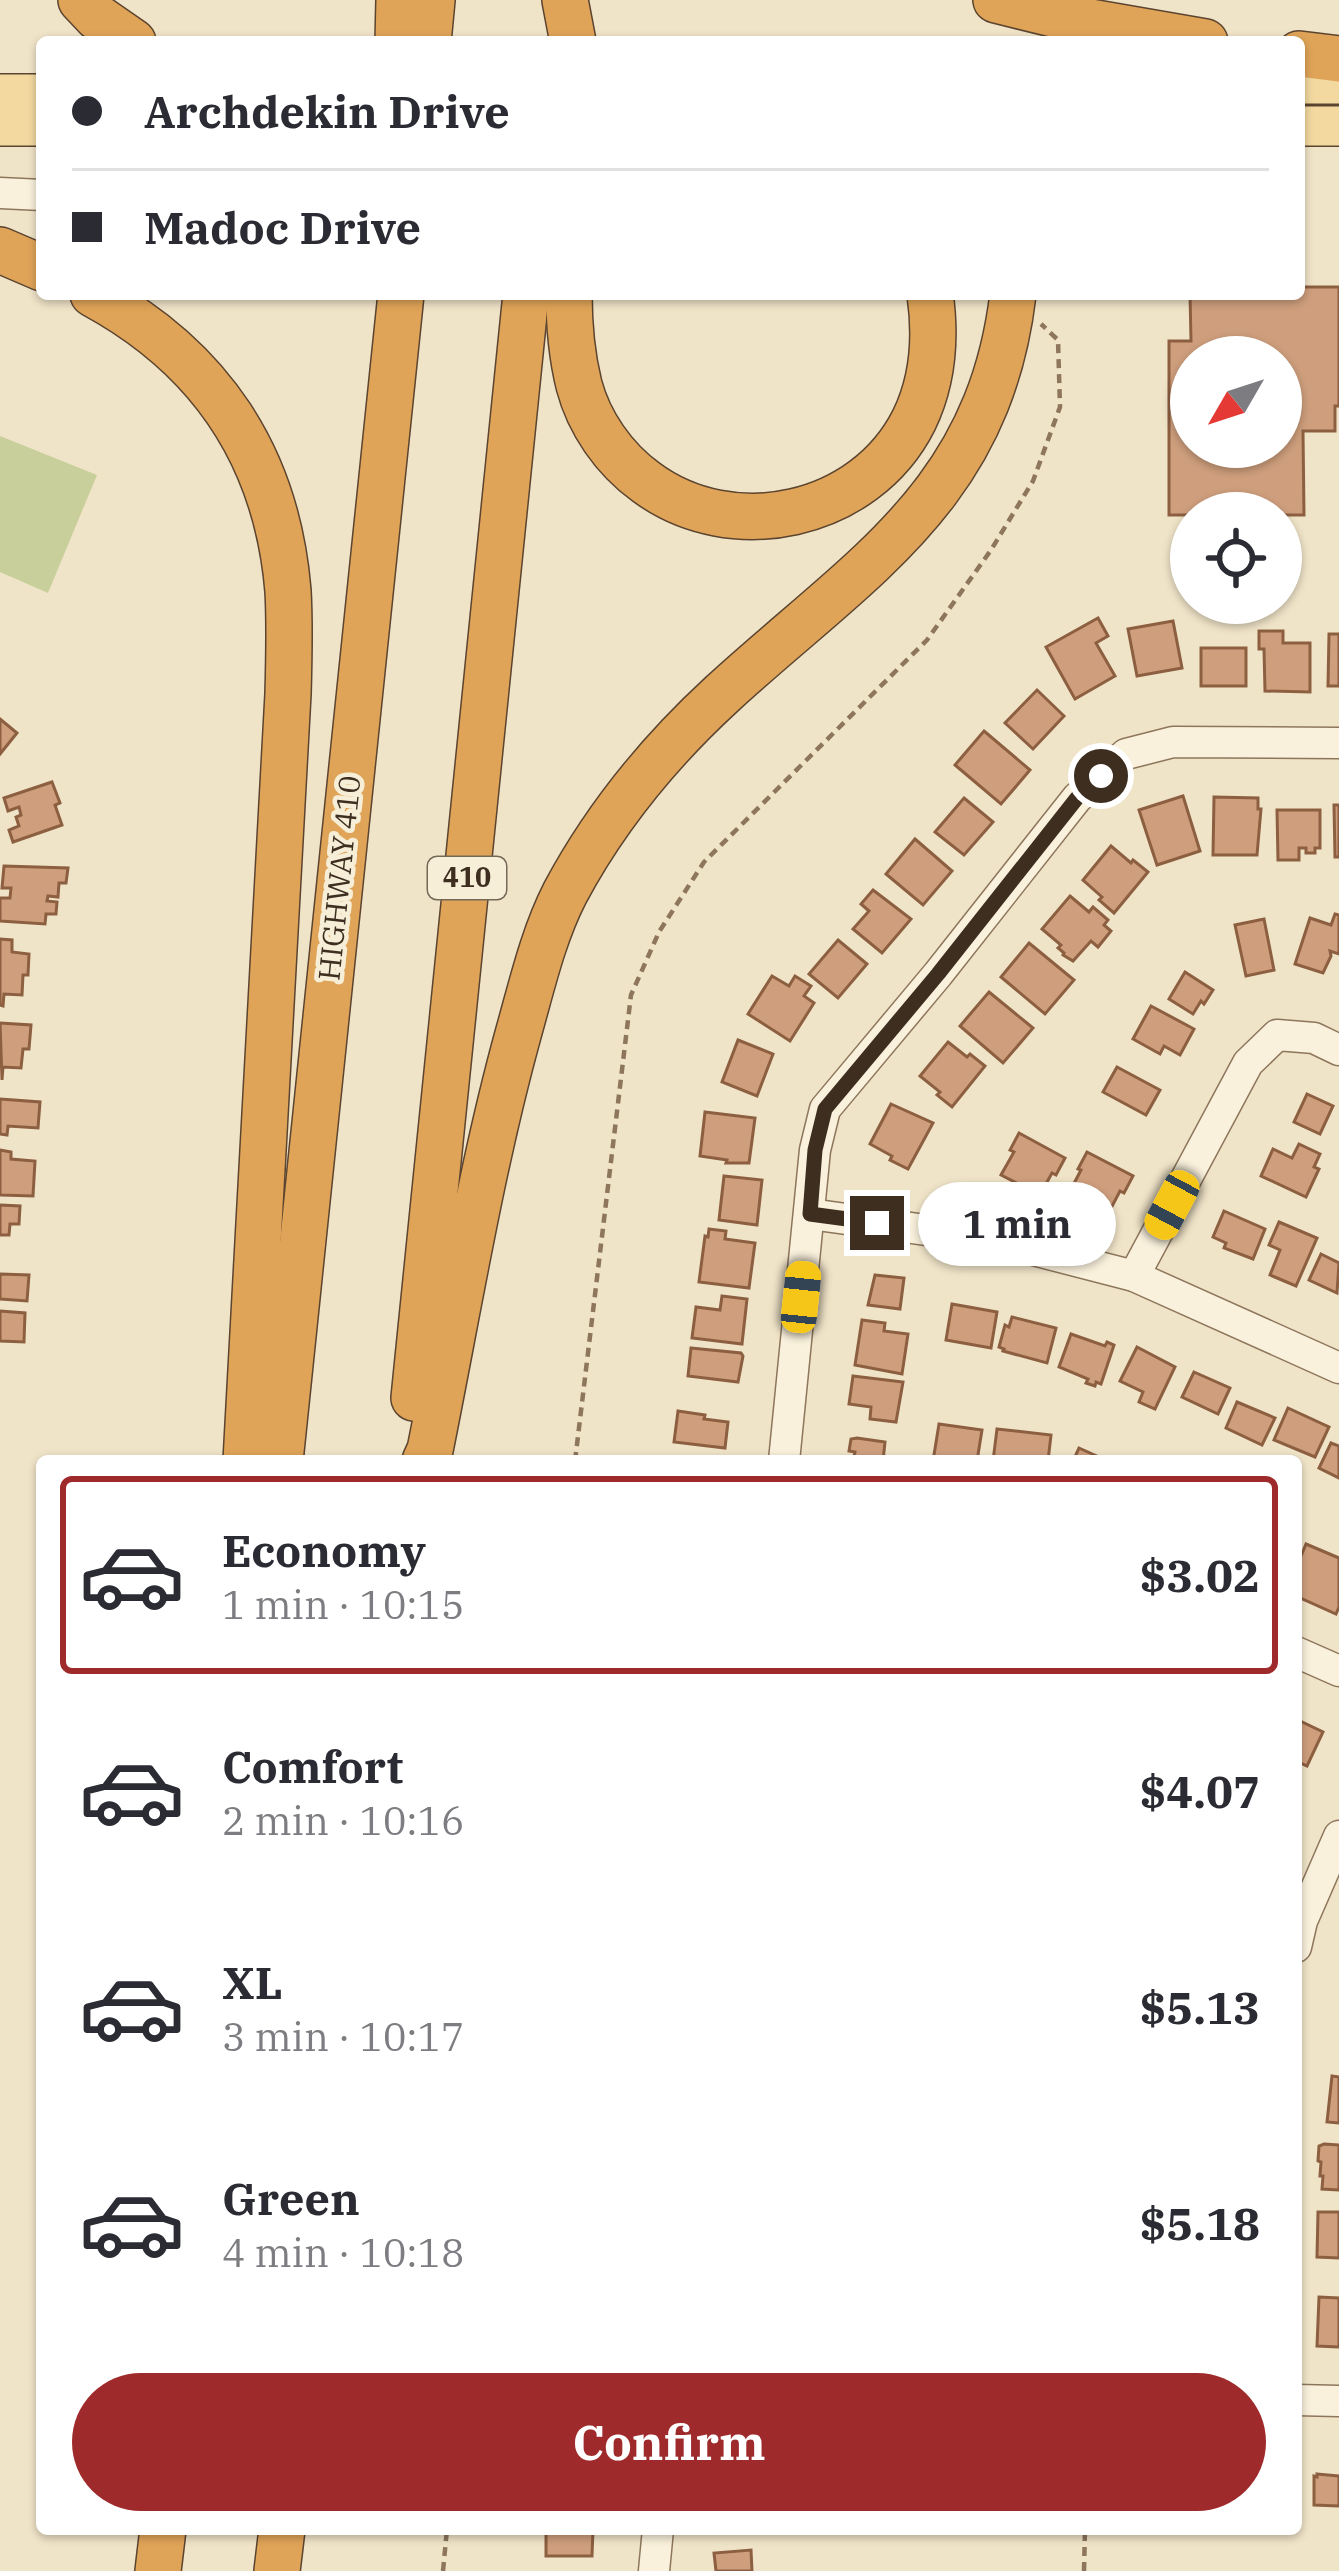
<!DOCTYPE html>
<html lang="en">
<head>
<meta charset="utf-8">
<style>
  body { margin:0; font-family:"IBM Plex Serif",serif; background:#f7f7f7; color:#2b2b33; height:100vh; display:flex; flex-direction:column; font-size:45px; white-space:nowrap }
  * { box-sizing:border-box; margin:0 }
  p { font-size:39px; color:#7c7c81 }
  .icon { flex:none; width:66px; height:66px; fill:none; stroke:currentColor; stroke-width:2; stroke-linecap:round; stroke-linejoin:round }
  .map { position:relative; flex:1; overflow:hidden }
  .panel { position:absolute; left:36px; top:1455px; width:1266px; height:1080px; display:flex; flex-direction:column; background:#fff; border-radius:12px; box-shadow:0 3px 9px #0004 }
  .panel>* { flex:none }
  .guide { position:absolute; left:36px; top:36px; width:1269px; height:264px; border-radius:12px; box-shadow:0 3px 9px #0004; display:grid; align-content:center; height:264px; padding:0 36px; background:#fff }
  .needle { width:78px; rotate:231deg }
  .fabs { position:absolute; left:1170px; top:336px; display:grid; gap:24px }
  .fabs a { display:grid; place-items:center; width:132px; height:132px; border-radius:50%; background:#fff; box-shadow:0 3px 9px #0004; font-size:60px }
  .end { position:absolute; width:54px; height:54px; margin:-27px; border:15px solid #3d2e20; background:#fff; box-shadow:0 0 0 6px #fff }
  .from { border-radius:50% }
  .bubble { position:absolute; height:84px; border-radius:42px; background:#fff; box-shadow:0 3px 9px #0004; font-size:39px; font-weight:700; line-height:84px; text-align:center }
  .car { position:absolute; width:36px; height:72px; margin:-36px -18px; border-radius:15px; box-shadow:0 0 9px 3px #0007; background:linear-gradient(#f5c518 24%,#345 0 40%,#f5c518 0 76%,#345 0 86%,#f5c518 0) }
  .guide b { display:flex; align-items:center; gap:42px; height:114px; font-size:45px }
  .guide b+b { border-top:3px solid #e1e1e2 }
  .guide i { width:30px; height:30px; background:#2b2b33 }
  ul { padding:21px 0 0; list-style:none }
  li { display:flex; align-items:center; gap:36px; height:198px; margin:0 24px 18px; padding:0 12px; border:6px solid transparent; border-radius:12px }
  li div { flex:1 }
  li b { display:block; font-size:45px }
  li em { font-style:normal; font-weight:700 }
  li.active { border-color:#9e2a2b }
  li>.icon { width:108px; height:108px; stroke-width:1.5 }
  .action { display:flex; gap:24px; margin-top:auto; padding:24px 36px }
  .action a { flex:1; height:138px; border-radius:72px; background:#9e2a2b; color:#fff; font-size:48px; font-weight:700; line-height:138px; text-align:center }
  .map>svg:first-child { display:block }
  .green { fill:#c9cf9b }
  .building { fill:#cf9f7d; stroke:#8d5f41; stroke-width:3; fill-rule:evenodd }
  .lines { fill:none; stroke-linecap:round; stroke-linejoin:round }
  .minor-casing { stroke:#8d765c; stroke-width:33 }
  .major-casing { stroke:#5b4430; stroke-width:42 }
  .highway-casing { stroke:#5b4430; stroke-width:48 }
  .path { stroke:#8d765c; stroke-width:4.5; stroke-dasharray:9 6; stroke-linecap:butt }
  .minor { stroke:#faf1dc; stroke-width:30 }
  .major { stroke:#f3d9a0; stroke-width:39 }
  .highway { stroke:#e0a458; stroke-width:45 }
  .route { stroke:#3d2e20; stroke-width:15 }
  .labels { text-anchor:middle; stroke-width:9; stroke-linejoin:round; paint-order:stroke }
  .shield { fill:#f7eed8; stroke:#756857; stroke-width:3 }
  .shield-label { font-size:27px; font-weight:bold; fill:#3d2e20 }
  .street-label { font-size:30px; fill:#3d2e20; stroke:#f7eed8 }
</style>
</head>
<body>
<div class="map">
<svg width="1339" height="2571" viewBox="0 0 1339 2571">
  <rect width="100%" height="100%" fill="#f0e4c8"/>
  <path class="green" d="M0 436 97 475 48 593 0 572Z"/>
  <g class="building">
    <path d="M1299 287H1339V406H1335V431H1303L1304 515H1169V341H1191L1190 294H1299ZM1191 357H1281V447H1191Z"/>
    <path d="M1098 618 1108 636 1096 643 1115 676 1075 699 1046 647Z"/>
    <path d="M1173 621 1182 668 1137 676 1128 629Z"/>
    <path d="M1259 631H1283V643H1310V692L1265 691 1264 649H1259Z"/>
    <path d="M1329 634H1339V686H1328Z"/>
    <rect x="1201" y="648" width="45" height="38"/>
    <path d="M1037 690 1064 716 1033 749 1005 723Z"/>
    <path d="M0 719 17 733 0 754Z"/>
    <path d="M984 731 1030 770 1001 804 955 765Z"/>
    <path d="M52 782 60 803 55 805 62 825 13 842 9 830 19 826 16 817 21 815 19 807 8 811 4 798Z"/>
    <path d="M1183 796 1200 851 1157 865 1139 810Z"/>
    <path d="M1214 797 1258 798V809H1261L1257 855H1213Z"/>
    <path d="M964 798 993 822 964 855 935 832Z"/>
    <path d="M1334 805H1339V857H1335Z"/>
    <path d="M1277 810H1320V848H1315V853H1306V848H1299V860H1278Z"/>
    <path d="M915 839 952 871 923 905 886 874Z"/>
    <path d="M1111 846 1131 863 1133 860 1148 872 1114 913 1099 900 1102 897 1083 880Z"/>
    <path d="M4 866 68 868 66 883H59L58 897 48 896 47 901 57 902 56 914H46L45 924 0 921V898H10L11 888H2Z"/>
    <path d="M873 890 911 919 882 953 853 929 869 911 861 904Z"/>
    <path d="M1070 896 1089 912 1093 907 1108 920 1104 925 1111 931 1098 947 1091 941 1073 961 1063 955 1064 953 1058 948 1061 945 1042 929Z"/>
    <path d="M1335 914 1339 915V954L1330 951 1331 956 1323 973 1295 964 1310 918 1331 925Z"/>
    <path d="M1264 919 1274 970 1246 976 1235 925Z"/>
    <path d="M0 939 12 940V952L29 954 28 975H23L22 995 4 994 3 1006 0 1005Z"/>
    <path d="M838 940 867 964 838 998 809 974Z"/>
    <path d="M1029 943 1074 980 1045 1014 1001 977Z"/>
    <path d="M1185 972 1213 990 1204 1004 1201 1001 1193 1014 1169 999Z"/>
    <path d="M772 976 789 986 795 976 811 986 804 996 814 1003 790 1041 748 1014Z"/>
    <path d="M989 992 1033 1028 1003 1063 960 1026Z"/>
    <path d="M1151 1006 1194 1029 1180 1055 1164 1046 1160 1054 1133 1039Z"/>
    <path d="M0 1023 31 1025 29 1049H23L21 1068 3 1067 2 1080Z"/>
    <path d="M738 1040 773 1054 757 1096 722 1082Z"/>
    <path d="M948 1042 967 1057 970 1054 985 1066 952 1107 937 1095 940 1092 920 1076Z"/>
    <path d="M1117 1067 1160 1090 1146 1115 1103 1092Z"/>
    <path d="M1307 1094 1333 1106 1320 1134 1294 1122Z"/>
    <path d="M0 1099 40 1102 38 1128 8 1126 7 1135 0 1134Z"/>
    <path d="M891 1104 933 1123 908 1169 890 1160 892 1156 870 1144Z"/>
    <path d="M705 1112 755 1118 749 1163H726L727 1160 700 1156Z"/>
    <path d="M1019 1133 1065 1158 1056 1175 1052 1173 1040 1195 1001 1175 1014 1152 1010 1150Z"/>
    <path d="M1299 1144 1320 1154 1314 1167 1319 1169 1306 1197 1261 1176 1273 1149 1292 1158Z"/>
    <path d="M0 1150 11 1152V1159L35 1161 33 1196 0 1195Z"/>
    <path d="M1087 1152 1133 1176 1124 1193 1120 1191 1108 1214 1069 1193 1081 1170 1078 1169Z"/>
    <path d="M724 1176 762 1180 757 1225 719 1220Z"/>
    <path d="M0 1205 20 1206 19 1224H10L9 1235H0Z"/>
    <path d="M1224 1211 1265 1229 1253 1259 1224 1248 1226 1243 1213 1237Z"/>
    <path d="M1279 1222 1317 1238 1296 1286 1270 1275 1280 1250 1269 1245Z"/>
    <path d="M709 1229 726 1231 725 1239 755 1243 749 1288 699 1282 705 1236 708 1237Z"/>
    <path d="M1321 1254 1339 1263 1337 1293 1309 1280Z"/>
    <path d="M0 1274 29 1275 27 1301 0 1299Z"/>
    <path d="M875 1275 904 1278 900 1309 868 1305Z"/>
    <path d="M722 1296 747 1299 742 1344 692 1338 696 1307 720 1310Z"/>
    <path d="M952 1304 997 1312 991 1348 946 1340Z"/>
    <path d="M0 1311 25 1313 24 1342 0 1341Z"/>
    <path d="M1012 1317 1056 1328 1047 1363 1003 1351 1004 1349 999 1347 1005 1325 1009 1327Z"/>
    <path d="M862 1320 885 1323 884 1331 908 1334 902 1374 855 1365Z"/>
    <path d="M1071 1334 1105 1346 1107 1342 1114 1345 1101 1384 1096 1382 1095 1386 1086 1383 1088 1379 1059 1367Z"/>
    <path d="M1137 1347 1175 1367 1155 1409 1139 1402 1143 1392 1120 1381Z"/>
    <path d="M691 1348 741 1353 743 1356 738 1382 688 1376Z"/>
    <path d="M1194 1372 1230 1388 1218 1414 1182 1397Z"/>
    <path d="M853 1376 903 1382 896 1422 870 1419 871 1407 849 1404Z"/>
    <path d="M1237 1402 1275 1418 1262 1445 1226 1428Z"/>
    <path d="M1288 1408 1329 1427 1315 1457 1274 1440Z"/>
    <path d="M678 1411 705 1415 704 1419 728 1422 725 1448 674 1442Z"/>
    <path d="M939 1424 982 1430 977 1461H933Z"/>
    <path d="M997 1429 1051 1435 1048 1461H993Z"/>
    <path d="M857 1438 885 1442 883 1461H853L855 1452 849 1451 851 1439Z"/>
    <path d="M1331 1443 1339 1446V1478L1319 1468Z"/>
    <path d="M1079 1448 1108 1461H1073Z"/>
    <path d="M1306 1544 1339 1558V1607L1336 1614 1296 1596V1568Z"/>
    <path d="M1296 1719 1323 1732 1307 1766 1296 1761Z"/>
    <path d="M1332 2076 1339 2077V2123L1327 2122Z"/>
    <path d="M1324 2144 1339 2145V2190L1322 2189 1323 2176H1320L1321 2162 1318 2161 1319 2146Z"/>
    <path d="M1318 2212H1339V2258L1317 2257Z"/>
    <path d="M1319 2297 1339 2298V2347L1317 2346Z"/>
    <path d="M1317 2474 1339 2476V2506L1314 2505V2476L1317 2477Z"/>
    <path d="M546 2529H593L592 2556H546Z"/>
    <path d="M751 2550 752 2571H716L714 2553Z"/>
  </g>
  <g class="lines">
    <defs>
      <g id="minor">
        <path d="M0 193 42 195"/>
        <path d="M810 1214 991 1239 1134 1276 1339 1368"/>
        <path d="M1134 1276 1248 1063 1277 1035 1314 1038 1339 1050"/>
        <path d="M784 1461 815 1150 825 1109 938 974 1077 798 1126 754 1173 742 1339 743"/>
        <path d="M1296 1652 1339 1671"/>
        <path d="M1296 1947 1302 1921 1339 1836"/>
        <path d="M1296 2400 1339 2401"/>
        <path d="M654 2571 658 2529"/>
      </g>
      <g id="major">
        <path d="M1299 84H1339"/>
        <path d="M0 94H42"/>
        <path d="M0 126H42"/>
        <path d="M1299 126H1339"/>
      </g>
      <g id="highway">
        <path d="M81 0 97 17 133 42"/>
        <path d="M565 0 573 42"/>
        <path d="M996 0 1073 19 1205 42"/>
        <path d="M398 42 399 0"/>
        <path d="M428 42 432 0"/>
        <path d="M1299 54 1339 59"/>
        <path d="M0 250 42 268"/>
        <path d="M93 294C211 358 277 457 288 591 290 626 289 660 288 694L246 1461"/>
        <path d="M569 294C569 323 572 357 579 385 589 423 614 459 646 482 732 546 865 518 914 420 933 381 936 336 930 294"/>
        <path d="M414 1398 526 294"/>
        <path d="M280 1461 401 294"/>
        <path d="M425 1461 430 1450C458 1311 481 1168 519 1031 532 985 543 936 565 893 605 818 660 751 722 694 859 568 989 497 1013 294"/>
        <path d="M158 2571 163 2529"/>
        <path d="M277 2571 282 2529"/>
      </g>
    </defs>
    <use href="#minor" class="minor-casing"/>
    <use href="#major" class="major-casing"/>
    <use href="#highway" class="highway-casing"/>
    <g class="path">
      <path d="M575 1461 631 995 659 932 704 862 927 640 991 550 1033 481 1060 407 1058 340 1041 324"/>
      <path d="M443 2571 447 2529"/>
      <path d="M1084 2571 1085 2529"/>
    </g>
    <use href="#minor" class="minor"/>
    <use href="#major" class="major"/>
    <use href="#highway" class="highway"/>
  </g>
  <g class="lines">
    <path class="route" d="M877 1223 810 1214 815 1150 825 1109 938 974 1077 798 1101 776"/>
  </g>
  <g class="labels">
    <rect class="shield" x="428" y="857" width="78" height="42" rx="9"/>
    <g class="shield-label">
      <text x="467" y="887">410</text>
    </g>
    <g class="street-label">
      <text transform="translate(340 878) rotate(-84)" y="10">HIGHWAY 410</text>
    </g>
  </g>
</svg>
<div class="fabs">
<a><svg class="needle" viewBox="-14 -14 28 28"><path d="M0-13l5 13h-10z" fill="#e53935"/><path d="M0 13l5-13h-10z" fill="#7c7c81"/></svg></a>
<a><svg class="icon" aria-label="locate" viewBox="0 0 24 24"><circle cx="12" cy="12" r="6"/><path d="M12 2v4M12 18v4M2 12h4M18 12h4"/></svg></a>
</div>
<i class="end from" style="left:1101px;top:776px"></i>
<i class="end" style="left:877px;top:1223px"></i>
<div class="bubble" style="left:918px;top:1182px;width:198px">1 min</div>
<i class="car" style="left:1172px;top:1205px;rotate:208deg"></i>
<i class="car" style="left:801px;top:1297px;rotate:6deg"></i>
<div class="guide">
<b><i class="from"></i>Archdekin Drive</b>
<b><i></i>Madoc Drive</b>
</div>
<section class="panel">
<ul>
<li class="active"><svg class="icon" aria-label="car" viewBox="0 0 24 24"><path d="M5 17H2v-5l4-1 3-4h7l3 4 3 1v5h-3M9 17h6M6 11h13"/><circle cx="7" cy="17" r="2"/><circle cx="17" cy="17" r="2"/></svg><div><b>Economy</b><p>1 min · 10:15</p></div><em>$3.02</em></li>
<li><svg class="icon" aria-label="car" viewBox="0 0 24 24"><path d="M5 17H2v-5l4-1 3-4h7l3 4 3 1v5h-3M9 17h6M6 11h13"/><circle cx="7" cy="17" r="2"/><circle cx="17" cy="17" r="2"/></svg><div><b>Comfort</b><p>2 min · 10:16</p></div><em>$4.07</em></li>
<li><svg class="icon" aria-label="car" viewBox="0 0 24 24"><path d="M5 17H2v-5l4-1 3-4h7l3 4 3 1v5h-3M9 17h6M6 11h13"/><circle cx="7" cy="17" r="2"/><circle cx="17" cy="17" r="2"/></svg><div><b>XL</b><p>3 min · 10:17</p></div><em>$5.13</em></li>
<li><svg class="icon" aria-label="car" viewBox="0 0 24 24"><path d="M5 17H2v-5l4-1 3-4h7l3 4 3 1v5h-3M9 17h6M6 11h13"/><circle cx="7" cy="17" r="2"/><circle cx="17" cy="17" r="2"/></svg><div><b>Green</b><p>4 min · 10:18</p></div><em>$5.18</em></li>
</ul>
<div class="action"><a>Confirm</a></div>
</section>
</div>
</body>
</html>
